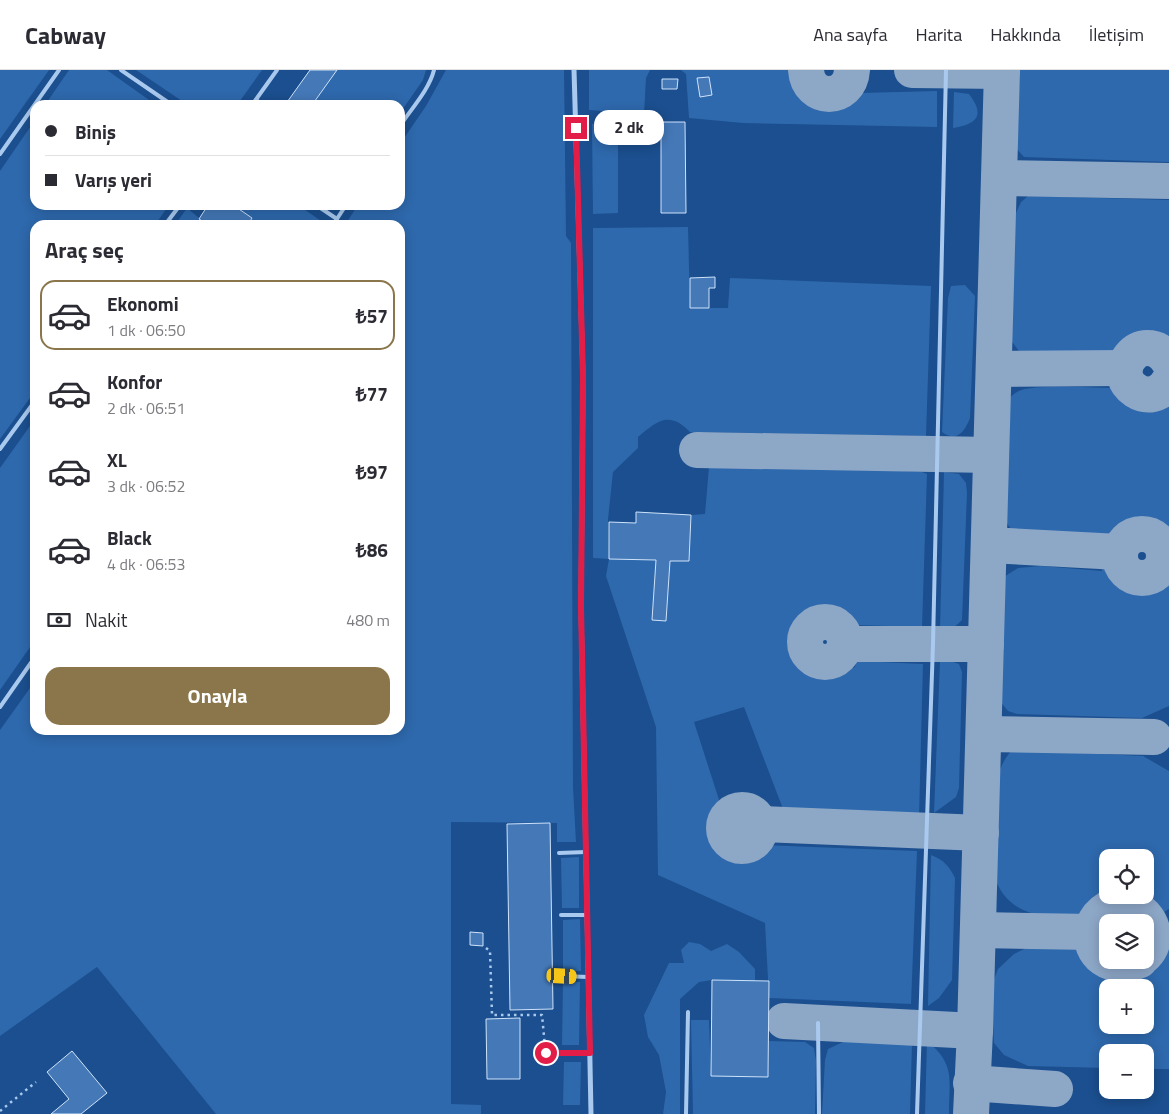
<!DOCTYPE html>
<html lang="tr">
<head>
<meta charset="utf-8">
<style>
  body { margin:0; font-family:"Titillium Web",sans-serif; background:#f2f2f3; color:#2b2b33; height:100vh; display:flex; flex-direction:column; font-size:19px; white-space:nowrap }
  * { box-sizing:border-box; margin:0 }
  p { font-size:16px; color:#7c7c81 }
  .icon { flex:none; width:28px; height:28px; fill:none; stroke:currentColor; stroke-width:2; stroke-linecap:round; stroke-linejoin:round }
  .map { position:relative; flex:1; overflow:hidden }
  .details { position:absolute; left:30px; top:150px; width:375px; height:515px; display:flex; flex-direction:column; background:#fff; border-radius:15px; box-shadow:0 2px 12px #0003 }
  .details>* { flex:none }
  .top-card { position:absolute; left:30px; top:30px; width:375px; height:110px; border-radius:15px; box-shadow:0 2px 12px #0003; display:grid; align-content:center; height:110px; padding:0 15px; background:#fff }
  .controls { position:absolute; left:1099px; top:779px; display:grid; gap:10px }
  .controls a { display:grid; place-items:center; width:55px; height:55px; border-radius:10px; background:#fff; box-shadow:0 2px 12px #0003; font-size:25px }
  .end { position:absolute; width:22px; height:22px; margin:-11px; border:6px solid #e11d48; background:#fff; box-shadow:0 0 0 2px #fff }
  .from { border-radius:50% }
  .bubble { position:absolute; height:35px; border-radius:15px; background:#fff; box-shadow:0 2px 12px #0003; font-size:16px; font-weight:700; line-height:35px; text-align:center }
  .car { position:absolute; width:15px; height:30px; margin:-15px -8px; border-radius:6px; box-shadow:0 0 4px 1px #0007; background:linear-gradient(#f5c518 24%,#345 0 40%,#f5c518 0 76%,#345 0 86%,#f5c518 0) }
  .top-card b { display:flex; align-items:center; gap:18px; height:48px; font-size:19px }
  .top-card b+b { border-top:1px solid #e1e1e2 }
  .top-card i { width:12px; height:12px; background:#2b2b33 }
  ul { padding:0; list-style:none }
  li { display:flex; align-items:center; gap:15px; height:70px; margin:0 10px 8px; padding:0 5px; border:2px solid transparent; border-radius:15px }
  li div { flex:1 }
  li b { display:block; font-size:19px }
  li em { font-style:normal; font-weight:700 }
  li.selected { border-color:#8a764a }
  li>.icon { width:45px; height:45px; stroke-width:1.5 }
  h2 { padding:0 15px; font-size:22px; line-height:60px }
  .pay { display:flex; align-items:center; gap:12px; height:55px; padding:0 15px; font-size:19px }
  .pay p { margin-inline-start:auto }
  .primary-button { display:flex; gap:10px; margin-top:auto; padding:10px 15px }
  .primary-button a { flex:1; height:58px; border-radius:15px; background:#8a764a; color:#fff; font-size:20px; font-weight:700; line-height:58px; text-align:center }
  header { display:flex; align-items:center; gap:30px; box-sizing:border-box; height:70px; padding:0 25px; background:#fff; border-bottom:1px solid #e1e1e2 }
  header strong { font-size:24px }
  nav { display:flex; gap:28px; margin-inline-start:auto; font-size:18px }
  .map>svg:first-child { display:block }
  .green { fill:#2e69ad; fill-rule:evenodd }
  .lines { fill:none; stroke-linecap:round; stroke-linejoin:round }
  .taxiway { stroke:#8da7c7; stroke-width:36 }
  .building { fill:#4478b7; stroke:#cfe3fa }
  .path { stroke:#a9c9ee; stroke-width:2.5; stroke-dasharray:2.5 4; stroke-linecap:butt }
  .service { stroke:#a9c9ee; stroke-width:4 }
  .minor { stroke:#a9c9ee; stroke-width:5 }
  .route { stroke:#e11d48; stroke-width:6 }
</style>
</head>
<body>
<header>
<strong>Cabway</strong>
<nav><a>Ana sayfa</a><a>Harita</a><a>Hakkında</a><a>İletişim</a></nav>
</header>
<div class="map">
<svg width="1169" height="1044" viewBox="0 0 1169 1044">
  <rect width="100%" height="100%" fill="#1b4f8f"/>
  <g class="green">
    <path d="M0 0H49L0 69Z"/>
    <path d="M69 0H107L156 35H45Z"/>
    <path d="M136 0H262L237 35H188Z"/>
    <path d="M337 0H426L423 10 400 43V35H312Z"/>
    <path d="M446 0H564L566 166 571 173 573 717 576 772H557V753L451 752V1034L481 1035V1044H216L97 897 0 966V660L35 611V660H400V155H345L358 135H400V74L426 36Z"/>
    <path d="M589 0H650L646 8 644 44 589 40Z"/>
    <path d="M681 0H795L796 16 803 27 824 37 843 34 859 23 937 21V57L743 53 689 48 686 4Z"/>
    <path d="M1016 0H1169V92L1024 87 1012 74Z"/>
    <path d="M954 22 969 24C985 45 978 54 953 58Z"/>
    <path d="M35 50V135H169L155 155H35V321L0 369V101Z"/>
    <path d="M592 54H618V143L593 144Z"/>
    <path d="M1028 126 1169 130V275C1157 266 1139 269 1127 278 1121 283 1119 288 1112 291L1110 282 1019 281 1010 269 1012 152 1021 132Z"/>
    <path d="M208 135H298L324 153 323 155H175L187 138 199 148Z"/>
    <path d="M688 157 690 238H728L730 208 931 216 926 366 690 362C669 340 657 351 638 367V378L613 402 608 449 609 489 656 490 652 549 666 550 670 491H689L691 445 705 444 709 397 904 401 922 402 927 404 922 557 855 555 843 544 817 542 806 550 798 561H793L792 577 797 578C800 594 818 606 836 602 839 601 843 597 847 595L854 598 858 591 923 594 919 748 785 744 744 637 694 652 722 739C719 745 714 751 714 757 713 773 734 790 749 784 754 782 758 777 762 775L917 781 911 934 769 928 765 853 658 805 656 657 606 506 609 489 593 488V158Z"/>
    <path d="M965 215 975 226 970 348C965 361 957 373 942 362L948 228 951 216Z"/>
    <path d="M1112 314C1125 326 1135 342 1155 336 1161 334 1165 332 1169 328V464C1156 452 1135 448 1120 461 1114 466 1111 470 1104 473L1103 467 1013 461 1004 450 1005 335C1009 329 1012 324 1019 321 1034 314 1092 318 1111 318Z"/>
    <path d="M35 349V570L0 620V398Z"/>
    <path d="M944 402 959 404 966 413 967 423 962 550C955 557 950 561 940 559Z"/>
    <path d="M1102 495C1109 500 1114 506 1120 511 1135 525 1157 521 1169 506V636L1142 648 1017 644 1008 641 999 630 1002 508 1018 498 1041 496 1102 501Z"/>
    <path d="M940 591H950L959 594 962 602 959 718 956 727 934 743Z"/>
    <path d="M1012 680 1143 686 1169 701V839L1158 846 1147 833 1131 829 1115 828 1099 835 1090 848C1050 848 1006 850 993 802 989 789 994 763 995 748 996 721 993 702 1012 680ZM1108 788H1145V825H1108Z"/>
    <path d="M931 785C944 790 949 796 955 808L952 910 939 928 928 936Z"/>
    <path d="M579 787V838H562L561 788Z"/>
    <path d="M580 849 581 901H563V850Z"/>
    <path d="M689 872 700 874 711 881 727 874 739 882 755 899V911L712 910 699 912 680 929V1044H663L666 1022 659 985 648 967 644 945 669 893H684L681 880Z"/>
    <path d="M1038 872 1087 874 1103 896C1118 901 1144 910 1156 892 1159 888 1159 878 1161 873L1169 874V999H1145V982H1108L1107 998 1028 996 1004 985 994 973 991 917 998 899 1014 884ZM1108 918H1145V955H1108Z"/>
    <path d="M563 912H580L579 975H562Z"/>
    <path d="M691 950H709L711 1006 768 1007 769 971 805 972 814 978 816 991 815 1044H693Z"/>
    <path d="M901 969 912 974 910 1044H822L825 990 828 979 843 972Z"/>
    <path d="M927 971C956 994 949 1011 949 1044H925Z"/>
    <path d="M564 992H581L580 1035H563Z"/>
  </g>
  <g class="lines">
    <g class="taxiway">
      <path d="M806 0C808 32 850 32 852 0"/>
      <path d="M912 0 1002 1"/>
      <path d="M999 108 1169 111"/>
      <path d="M1169 292C1164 283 1157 278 1147 278 1140 278 1134 282 1130 287 1109 313 1152 342 1169 311"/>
      <path d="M994 299 1125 298"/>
      <path d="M697 380 991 385"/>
      <circle cx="1142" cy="486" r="22"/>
      <path d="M989 475 1119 482"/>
      <circle cx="825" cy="572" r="20"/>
      <path d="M846 574H986"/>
      <path d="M984 664 1154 667"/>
      <circle cx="742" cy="758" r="18"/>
      <path d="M760 754 981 763"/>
      <path d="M978 860 1092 862"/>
      <path d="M1140 890C1118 900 1090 891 1092 862 1093 855 1097 847 1103 842 1133 818 1169 860 1145 885"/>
      <path d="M784 951 975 961"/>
      <path d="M971 1013 1055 1019"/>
      <path d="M971 1044 975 961 1002 0"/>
    </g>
  </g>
  <g class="building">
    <path d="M310 0H337L312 35H285Z"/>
    <path d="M709 7 712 25 700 27 697 8Z"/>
    <path d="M662 9H678L677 19H662Z"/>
    <path d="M661 52H685L686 143H661Z"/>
    <path d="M208 135H233L252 148 248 155H209L199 149Z"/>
    <path d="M715 207V218H709V238H690V208Z"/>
    <path d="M636 442 691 445 689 491H670L666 551 652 550 656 490 609 489V452L636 453Z"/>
    <path d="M550 753 553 939 510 940 507 754Z"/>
    <path d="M470 862 483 863V876L470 875Z"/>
    <path d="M712 910 769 911 768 1007 711 1006Z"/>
    <path d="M520 948V1009H487L486 949Z"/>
    <path d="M72 981 107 1023 81 1044H51L69 1029 47 1002Z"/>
  </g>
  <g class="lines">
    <g class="path">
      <path d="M486 878 490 881 492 945H542L545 977"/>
      <path d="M0 1041 36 1012"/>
    </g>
    <g class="service">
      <path d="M121 0 172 35"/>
      <path d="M256 30 263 35"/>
      <path d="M252 35 277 0"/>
      <path d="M400 56C411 39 429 20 434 0"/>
      <path d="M0 84 59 0"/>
      <path d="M195 135 200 138"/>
      <path d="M316 135 337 149"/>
      <path d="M165 155 180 135"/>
      <path d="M333 155 346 135"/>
      <path d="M0 379 35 331"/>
      <path d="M0 637 35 587"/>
      <path d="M559 783 586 782"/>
      <path d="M561 845H587"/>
      <path d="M562 906 588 907"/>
      <path d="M818 953 819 1044"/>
      <path d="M546 983H590"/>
      <path d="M686 1044 688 942"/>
      <path d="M917 1044 933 574 946 0"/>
    </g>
    <path class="minor" d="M574 0 583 307 581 537 591 1044"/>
  </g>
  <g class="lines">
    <path class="route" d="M546 983H590L581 537 583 307 576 58"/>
  </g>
</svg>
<div class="controls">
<a><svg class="icon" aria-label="locate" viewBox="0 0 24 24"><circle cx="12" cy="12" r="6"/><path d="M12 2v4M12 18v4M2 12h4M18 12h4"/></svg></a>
<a><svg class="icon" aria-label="layers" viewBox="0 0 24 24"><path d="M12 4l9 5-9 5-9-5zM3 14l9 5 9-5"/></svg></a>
<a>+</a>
<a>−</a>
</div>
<i class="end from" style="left:546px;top:983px"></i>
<i class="end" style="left:576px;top:58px"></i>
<div class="bubble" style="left:594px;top:40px;width:70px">2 dk</div>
<i class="car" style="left:562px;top:906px;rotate:93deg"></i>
<div class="top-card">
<b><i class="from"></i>Biniş</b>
<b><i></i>Varış yeri</b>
</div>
<section class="details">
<h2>Araç seç</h2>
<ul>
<li class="selected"><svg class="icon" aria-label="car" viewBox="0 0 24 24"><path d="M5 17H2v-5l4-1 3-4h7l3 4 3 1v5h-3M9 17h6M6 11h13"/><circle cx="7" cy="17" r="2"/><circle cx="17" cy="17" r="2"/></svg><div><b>Ekonomi</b><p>1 dk · 06:50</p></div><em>₺57</em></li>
<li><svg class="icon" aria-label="car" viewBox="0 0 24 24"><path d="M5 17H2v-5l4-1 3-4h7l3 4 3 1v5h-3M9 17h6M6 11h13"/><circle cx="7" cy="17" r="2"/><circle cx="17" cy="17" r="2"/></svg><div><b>Konfor</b><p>2 dk · 06:51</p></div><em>₺77</em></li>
<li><svg class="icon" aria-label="car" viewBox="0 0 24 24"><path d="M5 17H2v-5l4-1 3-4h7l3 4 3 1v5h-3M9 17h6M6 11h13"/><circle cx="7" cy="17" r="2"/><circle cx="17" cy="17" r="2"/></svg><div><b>XL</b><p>3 dk · 06:52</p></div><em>₺97</em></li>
<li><svg class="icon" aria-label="car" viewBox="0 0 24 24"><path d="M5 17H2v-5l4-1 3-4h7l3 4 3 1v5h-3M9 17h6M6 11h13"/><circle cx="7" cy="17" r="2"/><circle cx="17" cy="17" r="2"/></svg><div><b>Black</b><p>4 dk · 06:53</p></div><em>₺86</em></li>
</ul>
<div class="pay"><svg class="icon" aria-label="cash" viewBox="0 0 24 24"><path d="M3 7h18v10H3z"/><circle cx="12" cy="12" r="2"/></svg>Nakit<p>480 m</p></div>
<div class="primary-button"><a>Onayla</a></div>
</section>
</div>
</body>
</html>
